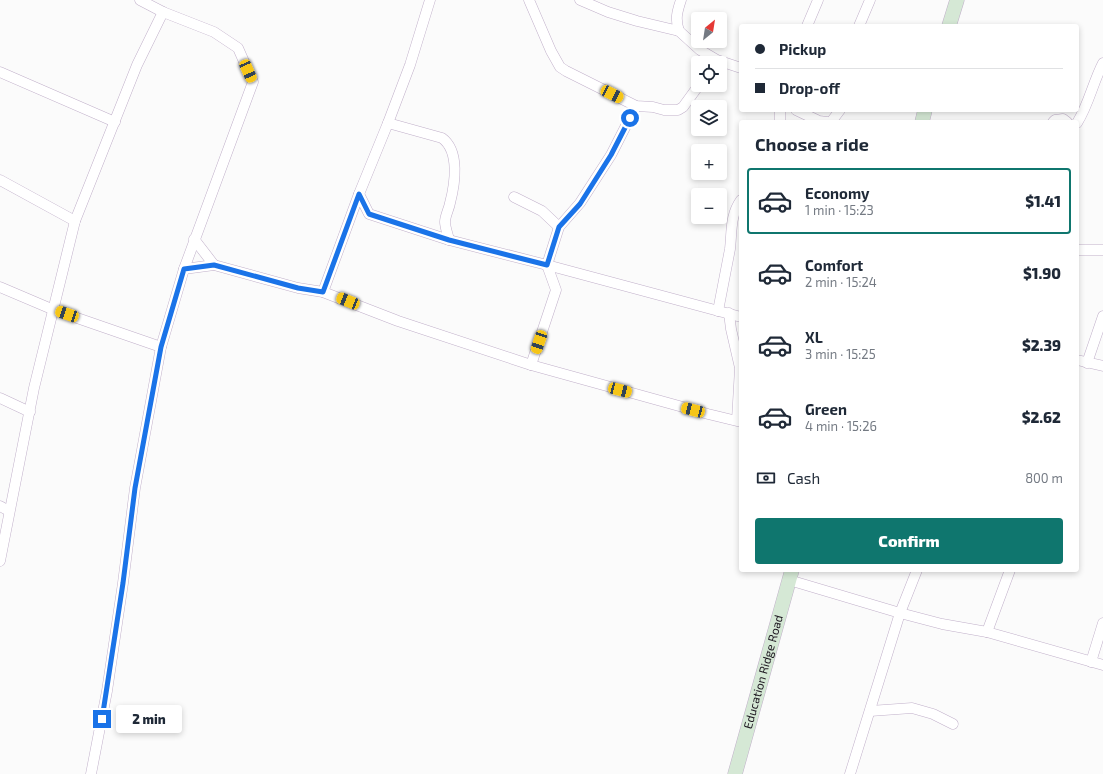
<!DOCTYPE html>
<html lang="en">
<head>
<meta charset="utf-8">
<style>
  body { margin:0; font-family:"Exo 2",sans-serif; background:#f2f2f3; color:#1f2937; height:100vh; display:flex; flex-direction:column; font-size:15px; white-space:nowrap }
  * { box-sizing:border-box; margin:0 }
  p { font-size:13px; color:#747a83 }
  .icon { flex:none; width:22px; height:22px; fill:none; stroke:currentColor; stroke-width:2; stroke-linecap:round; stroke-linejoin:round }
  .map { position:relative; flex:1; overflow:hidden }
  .details { position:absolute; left:739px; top:120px; width:340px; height:452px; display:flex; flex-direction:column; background:#fff; border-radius:4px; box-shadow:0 2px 6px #0003 }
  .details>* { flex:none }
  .banner { position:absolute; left:739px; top:24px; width:340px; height:88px; border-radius:4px; box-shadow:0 2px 6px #0003; display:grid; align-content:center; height:88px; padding:0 16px; background:#fff }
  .needle { width:26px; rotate:30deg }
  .tools { position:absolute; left:691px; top:12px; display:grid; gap:8px }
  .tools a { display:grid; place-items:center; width:36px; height:36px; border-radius:4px; background:#fff; box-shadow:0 2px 6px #0003; font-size:20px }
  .end { position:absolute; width:18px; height:18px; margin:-9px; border:5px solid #1a73e8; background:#fff; box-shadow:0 0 0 2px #fff }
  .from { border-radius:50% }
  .bubble { position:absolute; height:28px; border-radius:4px; background:#fff; box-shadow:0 2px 6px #0003; font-size:13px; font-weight:800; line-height:28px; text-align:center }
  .car { position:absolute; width:12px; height:24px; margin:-12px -6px; border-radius:5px; box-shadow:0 0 3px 1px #0007; background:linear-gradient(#f5c518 24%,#345 0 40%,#f5c518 0 76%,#345 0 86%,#f5c518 0) }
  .banner b { display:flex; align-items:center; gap:14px; height:38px; font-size:15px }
  .banner b+b { border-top:1px solid #e0e1e3 }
  .banner i { width:10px; height:10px; background:#1f2937 }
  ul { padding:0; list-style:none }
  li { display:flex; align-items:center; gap:12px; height:66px; margin:0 8px 6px; padding:0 8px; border:2px solid transparent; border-radius:4px }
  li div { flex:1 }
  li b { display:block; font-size:15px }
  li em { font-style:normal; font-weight:800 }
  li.selected { border-color:#0f766e }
  li>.icon { width:36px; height:36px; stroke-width:1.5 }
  h2 { padding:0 16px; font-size:18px; line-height:48px }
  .pay { display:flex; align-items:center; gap:10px; height:44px; padding:0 16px; font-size:15px }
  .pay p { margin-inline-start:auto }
  .cta { display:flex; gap:8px; margin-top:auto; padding:8px 16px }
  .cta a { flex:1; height:46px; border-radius:4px; background:#0f766e; color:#fff; font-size:16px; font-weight:800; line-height:46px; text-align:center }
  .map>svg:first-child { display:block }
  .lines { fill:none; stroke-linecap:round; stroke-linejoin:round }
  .street-casing { stroke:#c1b0ca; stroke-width:11 }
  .secondary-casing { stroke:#c1b0ca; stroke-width:15 }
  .street { stroke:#fff; stroke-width:10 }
  .secondary { stroke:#d5e8d5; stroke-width:14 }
  .route { stroke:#1a73e8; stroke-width:5 }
  .labels { text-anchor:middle; stroke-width:3; stroke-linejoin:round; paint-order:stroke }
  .street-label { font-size:12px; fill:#1e1821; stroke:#fff }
</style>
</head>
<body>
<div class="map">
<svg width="1103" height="774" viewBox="0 0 1103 774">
  <rect width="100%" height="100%" fill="#fbfbfb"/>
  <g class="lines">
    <defs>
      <g id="street">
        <path d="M529 0 551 51 560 67 566 71 636 106 653 107 664 110H678L683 107 699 85"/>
        <path d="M580 0 608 12 637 21 679 31 700 50 717 60 741 68"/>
        <path d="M807 26 818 0"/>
        <path d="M859 26 870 0"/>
        <path d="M679 31C675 19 677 12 681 0"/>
        <path d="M0 72 115 122"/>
        <path d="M780 110V122"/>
        <path d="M796 110 819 121 827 122"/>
        <path d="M831 122 840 110"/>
        <path d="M1053 122 1055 120 1063 119 1067 122"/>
        <path d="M388 123 442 138C460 151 455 184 450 203 449 209 445 216 445 222 445 227 448 235 449 240"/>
        <path d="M1077 123C1089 104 1093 82 1103 63"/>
        <path d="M0 180 75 221"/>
        <path d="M359 194 388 123 410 65 430 0"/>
        <path d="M514 197 542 211 559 227"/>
        <path d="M194 239 214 265"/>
        <path d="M1077 250H1103"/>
        <path d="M184 269 214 265 298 288 323 292 398 321 531 365 708 414 741 422"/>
        <path d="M0 287 54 310 161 347"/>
        <path d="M323 292 359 194 369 214 449 240 547 265 741 317"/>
        <path d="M718 311C722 290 726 269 730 249 732 232 730 215 741 200"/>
        <path d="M729 313 731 329 740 368 737 420"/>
        <path d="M1077 360 1103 366"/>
        <path d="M1087 363 1103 316"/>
        <path d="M531 365 556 290 547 265 559 227 580 203 611 155 636 106"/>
        <path d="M0 398 30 412"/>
        <path d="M0 506 9 511"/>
        <path d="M0 561 34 388 75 221 137 65 163 12"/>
        <path d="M789 580 900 613 942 624 987 632 1103 665"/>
        <path d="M987 632 1010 570"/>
        <path d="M1091 662 1103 623"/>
        <path d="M870 711 912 708 933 714 953 724"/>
        <path d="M91 774 107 691 123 583 135 488 161 347 184 269 253 82 238 48 214 32 163 12 140 0"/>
        <path d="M850 774 900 613 917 570"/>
      </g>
      <g id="secondary">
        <path d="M949 26 957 0"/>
        <path d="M922 122 925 110"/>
        <path id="s1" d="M735 774 792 570"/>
      </g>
    </defs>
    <use href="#street" class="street-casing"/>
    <use href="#secondary" class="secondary-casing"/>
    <use href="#street" class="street"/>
    <use href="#secondary" class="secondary"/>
  </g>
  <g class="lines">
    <path class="route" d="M102 719 123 583 135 488 161 347 184 269 214 265 298 288 323 292 359 194 369 214 449 240 547 265 559 227 580 204 611 155 630 118"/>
  </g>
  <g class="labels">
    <g class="street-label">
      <text dy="4" stroke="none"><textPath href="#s1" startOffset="106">Education Ridge Road</textPath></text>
    </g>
  </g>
</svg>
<div class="tools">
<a><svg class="needle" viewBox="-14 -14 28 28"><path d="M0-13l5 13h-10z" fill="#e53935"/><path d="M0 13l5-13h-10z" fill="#747a83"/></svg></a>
<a><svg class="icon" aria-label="locate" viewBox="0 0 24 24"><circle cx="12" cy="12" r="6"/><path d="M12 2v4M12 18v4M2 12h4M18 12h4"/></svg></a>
<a><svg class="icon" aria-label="layers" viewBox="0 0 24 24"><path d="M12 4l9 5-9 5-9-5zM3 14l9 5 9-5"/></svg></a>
<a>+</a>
<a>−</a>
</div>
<i class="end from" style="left:630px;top:118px"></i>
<i class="end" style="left:102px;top:719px"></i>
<div class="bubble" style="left:116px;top:705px;width:66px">2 min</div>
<i class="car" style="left:248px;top:71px;rotate:156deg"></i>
<i class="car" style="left:612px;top:94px;rotate:117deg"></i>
<i class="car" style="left:348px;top:301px;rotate:292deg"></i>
<i class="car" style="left:67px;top:314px;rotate:289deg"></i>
<i class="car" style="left:539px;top:342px;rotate:199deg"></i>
<i class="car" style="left:620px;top:390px;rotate:105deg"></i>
<i class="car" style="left:693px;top:410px;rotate:285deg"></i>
<div class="banner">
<b><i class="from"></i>Pickup</b>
<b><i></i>Drop-off</b>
</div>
<section class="details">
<h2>Choose a ride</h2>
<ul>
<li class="selected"><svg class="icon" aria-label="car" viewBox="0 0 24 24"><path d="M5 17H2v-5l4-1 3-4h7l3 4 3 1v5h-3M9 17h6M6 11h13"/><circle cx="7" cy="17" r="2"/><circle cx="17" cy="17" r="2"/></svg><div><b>Economy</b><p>1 min · 15:23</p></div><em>$1.41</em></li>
<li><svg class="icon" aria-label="car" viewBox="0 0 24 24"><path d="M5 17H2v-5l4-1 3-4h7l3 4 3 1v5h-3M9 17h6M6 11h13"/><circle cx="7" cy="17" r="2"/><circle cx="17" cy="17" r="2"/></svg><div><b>Comfort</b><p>2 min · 15:24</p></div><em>$1.90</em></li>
<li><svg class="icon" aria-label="car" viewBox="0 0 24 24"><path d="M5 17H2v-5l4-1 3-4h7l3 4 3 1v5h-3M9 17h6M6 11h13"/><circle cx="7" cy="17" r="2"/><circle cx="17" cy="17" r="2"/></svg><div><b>XL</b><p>3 min · 15:25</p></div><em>$2.39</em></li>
<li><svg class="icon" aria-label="car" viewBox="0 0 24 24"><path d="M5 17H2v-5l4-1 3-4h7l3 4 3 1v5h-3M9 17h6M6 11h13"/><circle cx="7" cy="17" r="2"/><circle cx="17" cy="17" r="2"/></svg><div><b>Green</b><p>4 min · 15:26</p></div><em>$2.62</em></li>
</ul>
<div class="pay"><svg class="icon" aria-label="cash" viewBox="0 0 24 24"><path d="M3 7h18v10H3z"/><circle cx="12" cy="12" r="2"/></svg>Cash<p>800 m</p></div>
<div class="cta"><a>Confirm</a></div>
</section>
</div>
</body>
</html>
